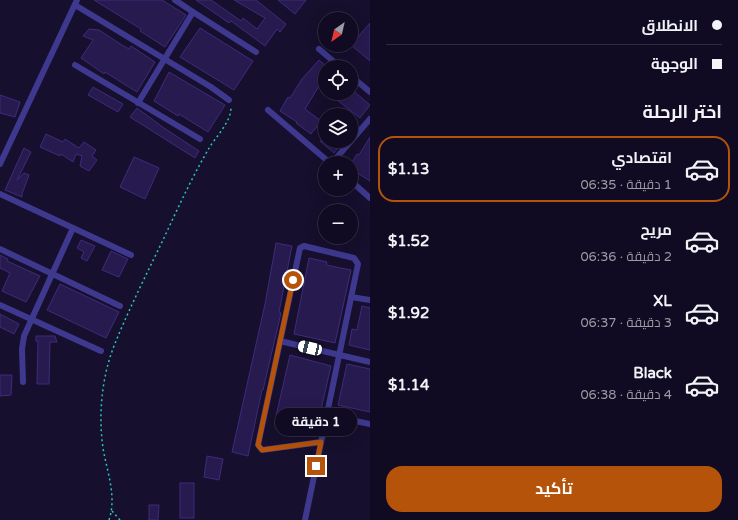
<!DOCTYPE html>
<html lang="ar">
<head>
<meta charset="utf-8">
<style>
  body { margin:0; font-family:"Varela Round",Cairo,sans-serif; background:#1e192f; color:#f1f3f6; direction:rtl; height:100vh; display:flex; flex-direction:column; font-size:15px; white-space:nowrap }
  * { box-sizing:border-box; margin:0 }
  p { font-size:13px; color:#9c9ba5 }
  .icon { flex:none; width:22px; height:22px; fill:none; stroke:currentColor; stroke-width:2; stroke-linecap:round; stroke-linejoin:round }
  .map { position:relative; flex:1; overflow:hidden; direction:ltr }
  .panel { display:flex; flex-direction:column; background:#100b22; width:368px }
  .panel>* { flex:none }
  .top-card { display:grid; align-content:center; height:88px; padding:0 16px; background:#100b22 }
  .needle { width:26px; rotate:214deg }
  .fabs { position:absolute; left:318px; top:12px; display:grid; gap:8px }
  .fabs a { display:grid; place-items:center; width:40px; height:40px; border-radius:50%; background:#100b22; box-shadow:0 4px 16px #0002,0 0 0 1px #302b40; font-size:20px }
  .end { position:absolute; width:18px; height:18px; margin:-9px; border:5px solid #b45309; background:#fff; box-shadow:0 0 0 2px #fff }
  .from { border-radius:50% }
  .bubble { position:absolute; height:28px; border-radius:14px; background:#100b22; box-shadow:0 4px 16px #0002,0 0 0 1px #302b40; font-size:13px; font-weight:700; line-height:28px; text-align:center; direction:rtl }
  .car { position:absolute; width:12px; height:24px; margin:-12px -6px; border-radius:5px; box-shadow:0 0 3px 1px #0007; background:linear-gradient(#fff 24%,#345 0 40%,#fff 0 76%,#345 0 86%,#fff 0) }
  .top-card b { display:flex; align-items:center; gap:14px; height:38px; font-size:15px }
  .top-card b+b { border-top:1px solid #302b40 }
  .top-card i { width:10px; height:10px; background:#f1f3f6 }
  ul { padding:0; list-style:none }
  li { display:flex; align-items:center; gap:12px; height:66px; margin:0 8px 6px; padding:0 8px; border:2px solid transparent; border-radius:16px }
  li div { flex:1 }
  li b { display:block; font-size:15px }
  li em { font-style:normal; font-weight:700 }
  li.on { border-color:#b45309 }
  li>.icon { width:36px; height:36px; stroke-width:1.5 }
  h2 { padding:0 16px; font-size:18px; line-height:48px }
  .action { display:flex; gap:8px; margin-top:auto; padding:8px 16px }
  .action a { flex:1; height:46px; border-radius:16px; background:#b45309; color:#fff; font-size:16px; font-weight:700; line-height:46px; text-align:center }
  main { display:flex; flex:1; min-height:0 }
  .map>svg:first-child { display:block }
  .building { fill:#271a4f; stroke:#3e2b7d }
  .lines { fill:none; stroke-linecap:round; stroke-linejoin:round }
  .path { stroke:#28c6c2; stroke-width:1.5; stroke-dasharray:2 3; stroke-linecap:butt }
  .street { stroke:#3e388f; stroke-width:6 }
  .route { stroke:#b45309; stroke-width:5 }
</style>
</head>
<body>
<main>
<section class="panel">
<div class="top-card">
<b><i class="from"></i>الانطلاق</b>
<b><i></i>الوجهة</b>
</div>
<h2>اختر الرحلة</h2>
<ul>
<li class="on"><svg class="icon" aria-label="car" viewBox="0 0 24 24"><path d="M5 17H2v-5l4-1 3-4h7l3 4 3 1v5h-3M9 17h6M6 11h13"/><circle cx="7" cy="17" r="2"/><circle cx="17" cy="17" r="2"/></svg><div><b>اقتصادي</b><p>1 دقيقة · 06:35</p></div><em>$1.13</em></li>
<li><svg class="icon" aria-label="car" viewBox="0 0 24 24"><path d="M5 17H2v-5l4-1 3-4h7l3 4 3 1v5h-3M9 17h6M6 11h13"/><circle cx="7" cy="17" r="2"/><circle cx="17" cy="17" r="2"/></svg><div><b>مريح</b><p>2 دقيقة · 06:36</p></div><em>$1.52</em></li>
<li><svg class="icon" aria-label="car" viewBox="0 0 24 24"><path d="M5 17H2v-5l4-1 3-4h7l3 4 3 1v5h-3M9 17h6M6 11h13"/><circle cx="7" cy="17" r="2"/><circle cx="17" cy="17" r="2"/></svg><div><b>XL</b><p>3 دقيقة · 06:37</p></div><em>$1.92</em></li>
<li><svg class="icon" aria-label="car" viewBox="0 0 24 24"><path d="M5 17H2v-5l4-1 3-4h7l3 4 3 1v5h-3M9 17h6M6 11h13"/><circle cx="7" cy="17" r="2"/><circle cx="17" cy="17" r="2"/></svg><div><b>Black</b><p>4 دقيقة · 06:38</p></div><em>$1.14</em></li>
</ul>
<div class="action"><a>تأكيد</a></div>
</section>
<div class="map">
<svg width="370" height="520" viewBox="0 0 370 520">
  <rect width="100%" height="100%" fill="#160f2d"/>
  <g class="building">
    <path d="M94 0H162L186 15 165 47 140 31 141 29Z"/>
    <path d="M196 0H211L241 21 243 18 257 29 265 18 234 0H256L286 24 280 32 277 29 265 46 231 21 229 23Z"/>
    <path d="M278 0H306L295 14Z"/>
    <path d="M370 23V61L351 45Z"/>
    <path d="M200 28 253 61 234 90 180 57Z"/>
    <path d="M89 29 99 30 122 45 129 49 131 46 155 62 137 92 105 72 104 74 81 58 93 40 83 36Z"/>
    <path d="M319 60 325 65V81L319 86 305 109 321 121 311 134 296 123 297 122 280 111 288 97 290 98 302 79Z"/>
    <path d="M169 72 225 105 208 132 179 114 178 116 154 101Z"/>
    <path d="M93 87 123 104 118 112 88 95Z"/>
    <path d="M351 89 370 105 360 118 328 93H351Z"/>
    <path d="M0 95 20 102 15 117 0 113Z"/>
    <path d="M137 108 164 128 199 151 195 158 130 117Z"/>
    <path d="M46 134 63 142 65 139 79 148 84 142 96 150 92 156 97 160 89 171 80 166 82 156 76 154 73 162 61 154 60 156 40 147Z"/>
    <path d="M370 137V181L351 169V164L357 154 359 155Z"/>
    <path d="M320 141H343L334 153Z"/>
    <path d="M24 148 31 152 17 180 24 173 29 175 22 194V197L5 190Z"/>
    <path d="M134 157 159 168 145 199 120 187Z"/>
    <path d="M81 240 95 246 87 261 81 258 84 252 77 248Z"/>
    <path d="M276 243 292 246 279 312 281 313 263 390H262L248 456 232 452 265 304Z"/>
    <path d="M111 251 128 259 119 277 102 270Z"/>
    <path d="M0 255 8 259 7 261 40 276 26 302 2 291 10 273 0 268Z"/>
    <path d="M309 258 327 262 326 265 351 270 335 343 294 334Z"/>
    <path d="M60 284 119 312 106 338 47 310Z"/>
    <path d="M362 306 370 308V350L349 345 352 329 357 330Z"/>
    <path d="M0 314 19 324 14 334 0 327Z"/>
    <path d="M36 336H55L57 342H50L49 384H37L38 341H36Z"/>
    <path d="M290 355 331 366 317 427 276 416Z"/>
    <path d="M347 364 370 369V412L338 405Z"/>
    <path d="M0 375H12L11 395 0 396Z"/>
    <path d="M207 456 223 459 219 480 204 477Z"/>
    <rect x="180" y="483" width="14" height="35"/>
    <path d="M149 505H159L158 520H149Z"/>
  </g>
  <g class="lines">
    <g class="path">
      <path d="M112 511 120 520"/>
      <path d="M109 520C117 496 107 472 103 448 98 413 102 374 116 341 130 307 147 273 163 240 177 210 191 179 208 150 215 137 232 122 231 106"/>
    </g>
    <g class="street">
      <path d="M175 0 193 12"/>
      <path d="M75 5 211 87 229 100"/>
      <path d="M319 49 340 67"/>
      <path d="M75 65 200 139"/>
      <path d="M351 76 370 92"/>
      <path d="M138 103 193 12 256 52"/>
      <path d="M268 110 330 163"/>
      <path d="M332 163 370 119"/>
      <path d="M0 164 77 0"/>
      <path d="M351 181 370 198"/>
      <path d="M0 194 131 255"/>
      <path d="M0 249 120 306"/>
      <path d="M351 297 370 300"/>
      <path d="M0 305 101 351"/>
      <path d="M280 341 370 362"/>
      <path d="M23 382 22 349 24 336 73 228"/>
      <path d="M327 415 370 424"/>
      <path d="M305 520 358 264 354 258 304 246 300 248 258 445 262 450 321 442"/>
    </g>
  </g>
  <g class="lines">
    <path class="route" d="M293 280 258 445 262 450 321 442 316 466"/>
  </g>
</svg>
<div class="fabs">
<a><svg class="needle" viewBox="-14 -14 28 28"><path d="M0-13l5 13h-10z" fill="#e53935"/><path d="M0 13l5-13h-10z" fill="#9c9ba5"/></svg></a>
<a><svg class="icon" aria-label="locate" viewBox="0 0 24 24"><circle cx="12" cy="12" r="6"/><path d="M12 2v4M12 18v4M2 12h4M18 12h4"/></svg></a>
<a><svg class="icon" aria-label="layers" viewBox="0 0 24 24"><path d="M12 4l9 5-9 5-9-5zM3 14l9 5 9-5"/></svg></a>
<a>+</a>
<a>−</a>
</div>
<i class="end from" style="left:293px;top:280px"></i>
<i class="end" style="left:316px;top:466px"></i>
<div class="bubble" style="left:275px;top:408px;width:82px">1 دقيقة</div>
<i class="car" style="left:310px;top:348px;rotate:283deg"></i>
</div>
</main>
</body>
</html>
